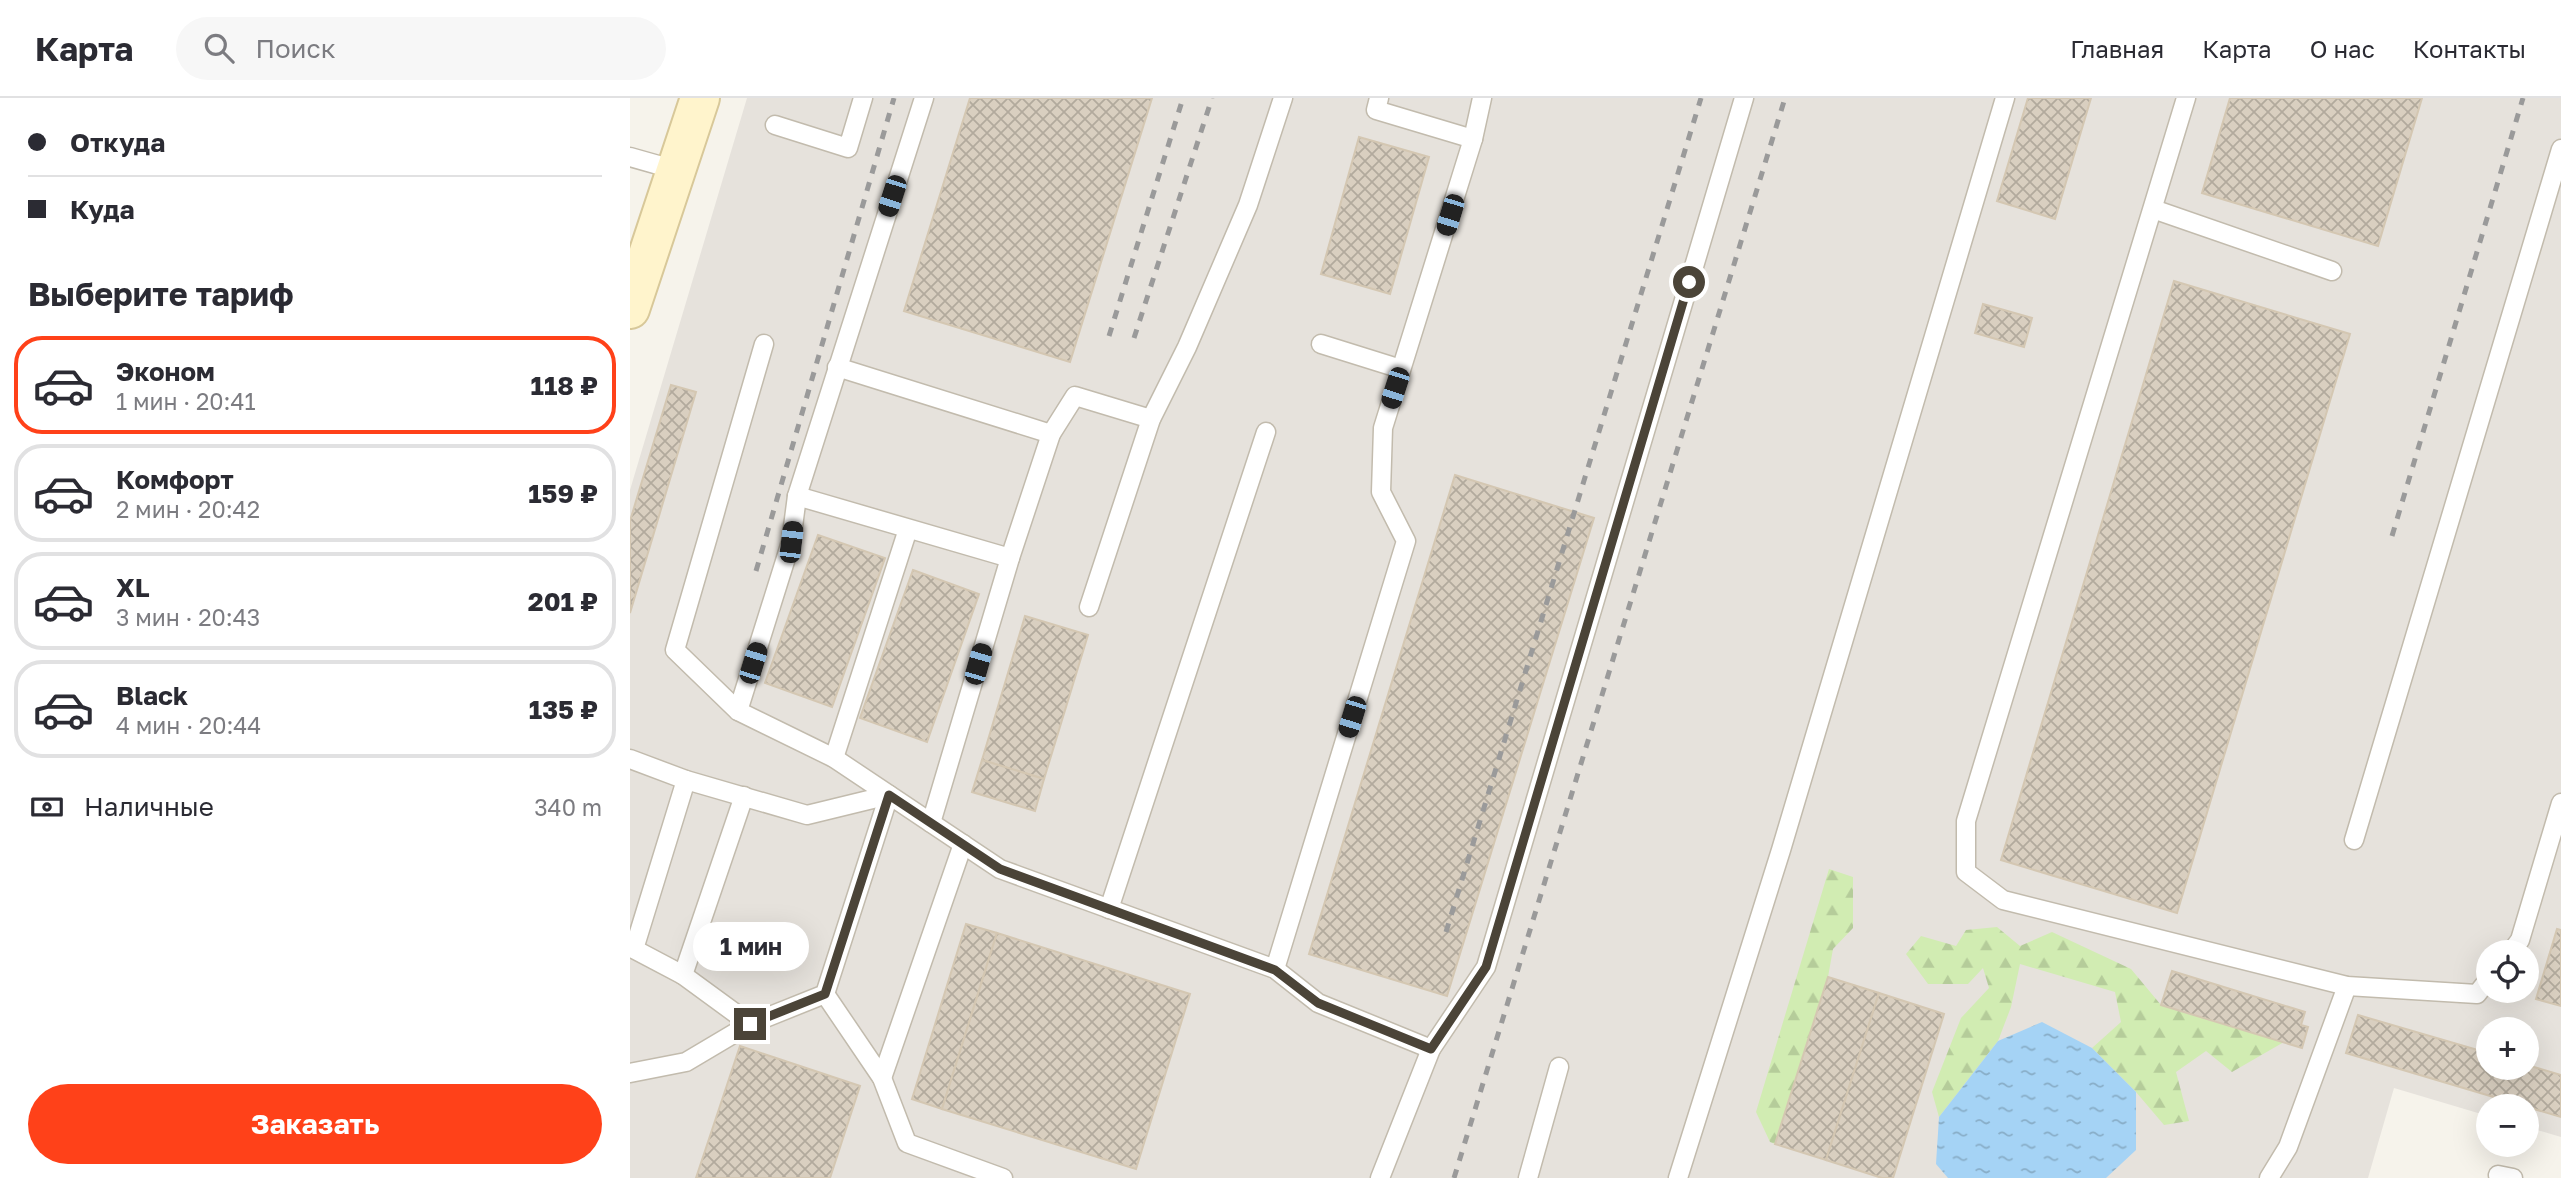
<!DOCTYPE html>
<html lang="ru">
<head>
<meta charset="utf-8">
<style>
  body { margin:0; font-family:"Golos Text",sans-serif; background:#f7f7f7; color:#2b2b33; height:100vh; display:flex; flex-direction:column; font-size:26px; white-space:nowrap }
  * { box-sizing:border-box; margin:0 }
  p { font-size:23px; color:#7c7c81 }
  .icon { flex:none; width:38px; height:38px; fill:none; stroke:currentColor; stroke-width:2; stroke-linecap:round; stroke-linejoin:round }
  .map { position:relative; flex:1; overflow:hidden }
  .details { display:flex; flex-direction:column; background:#fff; width:630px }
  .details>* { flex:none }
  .banner { display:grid; align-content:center; height:154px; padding:0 28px; background:#fff }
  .controls { position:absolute; left:1846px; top:842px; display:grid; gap:14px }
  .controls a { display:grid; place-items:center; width:63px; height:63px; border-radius:50%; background:#fff; box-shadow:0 7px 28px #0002; font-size:35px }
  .end { position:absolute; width:32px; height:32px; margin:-16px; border:9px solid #4b4438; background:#fff; box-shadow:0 0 0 4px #fff }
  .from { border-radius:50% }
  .bubble { position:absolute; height:49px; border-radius:24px; background:#fff; box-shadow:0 7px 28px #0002; font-size:23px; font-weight:700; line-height:49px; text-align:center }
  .car { position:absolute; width:21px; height:42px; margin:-21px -10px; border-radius:9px; box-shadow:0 0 5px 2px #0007; background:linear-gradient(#222 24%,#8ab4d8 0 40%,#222 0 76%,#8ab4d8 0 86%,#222 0) }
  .banner b { display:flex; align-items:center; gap:24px; height:66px; font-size:26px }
  .banner b+b { border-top:2px solid #e1e1e2 }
  .banner i { width:18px; height:18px; background:#2b2b33 }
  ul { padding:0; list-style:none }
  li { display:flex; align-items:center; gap:21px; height:98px; margin:0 14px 10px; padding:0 14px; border:4px solid #e1e1e2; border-radius:28px }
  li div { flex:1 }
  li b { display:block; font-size:26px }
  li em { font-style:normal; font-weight:700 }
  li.active { border-color:#ff4119 }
  li>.icon { width:63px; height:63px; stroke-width:1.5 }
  h2 { padding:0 28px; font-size:32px; line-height:84px }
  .pay { display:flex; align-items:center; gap:18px; height:77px; padding:0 28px; font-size:26px }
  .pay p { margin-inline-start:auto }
  .action { display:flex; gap:14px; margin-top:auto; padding:14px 28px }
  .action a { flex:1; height:80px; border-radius:42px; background:#ff4119; color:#fff; font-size:28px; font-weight:700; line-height:80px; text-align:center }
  header { display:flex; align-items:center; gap:42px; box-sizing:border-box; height:98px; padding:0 35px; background:#fff; border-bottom:2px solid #e1e1e2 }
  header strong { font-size:33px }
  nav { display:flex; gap:38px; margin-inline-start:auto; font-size:24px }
  .search { width:490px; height:63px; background:#f7f7f7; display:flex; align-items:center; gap:18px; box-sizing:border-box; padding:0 24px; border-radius:38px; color:#7c7c81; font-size:26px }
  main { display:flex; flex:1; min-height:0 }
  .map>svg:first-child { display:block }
  .industrial { fill:#e6e2dc; fill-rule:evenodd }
  .forest { fill:url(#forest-firs) }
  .water { fill:url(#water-ripples) }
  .building { fill:url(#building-cross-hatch); stroke:#d4c7b2; stroke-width:2 }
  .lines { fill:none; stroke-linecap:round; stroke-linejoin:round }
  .lane-casing { stroke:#c2bbad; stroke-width:21 }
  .secondary-casing { stroke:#d8c899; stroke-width:42 }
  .lane { stroke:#fff; stroke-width:18 }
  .secondary { stroke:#fff4cc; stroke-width:38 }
  .rail { stroke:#9a9a9a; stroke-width:5; stroke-dasharray:9 9; stroke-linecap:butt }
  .route { stroke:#4b4438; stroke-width:9 }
</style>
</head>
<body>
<header>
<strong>Карта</strong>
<div class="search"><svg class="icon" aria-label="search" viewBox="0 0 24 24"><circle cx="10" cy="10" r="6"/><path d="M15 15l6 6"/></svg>Поиск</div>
<nav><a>Главная</a><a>Карта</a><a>О нас</a><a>Контакты</a></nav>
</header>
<main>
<section class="details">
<div class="banner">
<b><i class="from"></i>Откуда</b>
<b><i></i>Куда</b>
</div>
<h2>Выберите тариф</h2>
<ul>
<li class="active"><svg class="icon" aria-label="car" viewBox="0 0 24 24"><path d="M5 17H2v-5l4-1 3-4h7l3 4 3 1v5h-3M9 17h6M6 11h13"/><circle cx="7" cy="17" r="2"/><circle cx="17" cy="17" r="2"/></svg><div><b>Эконом</b><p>1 мин · 20:41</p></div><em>118 ₽</em></li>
<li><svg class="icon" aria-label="car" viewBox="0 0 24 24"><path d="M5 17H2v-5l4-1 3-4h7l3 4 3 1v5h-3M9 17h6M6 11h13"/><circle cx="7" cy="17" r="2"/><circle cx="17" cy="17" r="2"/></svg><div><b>Комфорт</b><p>2 мин · 20:42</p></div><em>159 ₽</em></li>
<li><svg class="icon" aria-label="car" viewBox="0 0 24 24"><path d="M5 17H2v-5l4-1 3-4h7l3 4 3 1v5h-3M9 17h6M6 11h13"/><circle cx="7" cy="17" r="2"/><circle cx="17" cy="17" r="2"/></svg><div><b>XL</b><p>3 мин · 20:43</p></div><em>201 ₽</em></li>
<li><svg class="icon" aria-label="car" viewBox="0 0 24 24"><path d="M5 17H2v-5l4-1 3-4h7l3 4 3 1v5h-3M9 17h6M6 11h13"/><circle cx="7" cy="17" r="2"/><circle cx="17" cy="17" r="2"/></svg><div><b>Black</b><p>4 мин · 20:44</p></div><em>135 ₽</em></li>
</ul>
<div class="pay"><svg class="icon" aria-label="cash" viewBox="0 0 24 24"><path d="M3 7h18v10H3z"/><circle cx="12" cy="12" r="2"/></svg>Наличные<p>340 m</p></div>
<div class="action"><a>Заказать</a></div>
</section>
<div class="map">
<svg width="1931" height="1080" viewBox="0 0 1931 1080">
  <defs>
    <pattern id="forest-firs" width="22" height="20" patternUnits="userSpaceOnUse" patternTransform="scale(1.75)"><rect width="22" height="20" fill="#d1ecb2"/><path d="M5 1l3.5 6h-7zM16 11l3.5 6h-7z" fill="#b5cc9a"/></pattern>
    <pattern id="water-ripples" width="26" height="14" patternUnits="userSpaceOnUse" patternTransform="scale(1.75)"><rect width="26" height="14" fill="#a5d3f5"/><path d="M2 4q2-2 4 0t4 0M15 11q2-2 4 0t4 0" fill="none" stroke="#88adc7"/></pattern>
    <pattern id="building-cross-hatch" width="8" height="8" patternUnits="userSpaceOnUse" patternTransform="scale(1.75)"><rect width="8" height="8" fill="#d9cfc0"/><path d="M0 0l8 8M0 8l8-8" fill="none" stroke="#b2aa9d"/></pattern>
  </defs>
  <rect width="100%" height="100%" fill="#f6f3eb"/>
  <path class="industrial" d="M117 0H1931V1039L1897 1029V1008H1858V1018L1764 990 1738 1080H0V392ZM1858 854H1897V892H1858ZM1858 931H1897V970H1858Z"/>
  <g class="forest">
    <path d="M1199 771 1223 779V830L1203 851 1198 879 1145 1046 1140 1044 1126 1014Z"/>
    <path d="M1367 829 1390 848 1422 834 1501 871 1531 907 1654 944 1602 974 1576 953 1546 974 1559 1023 1534 1027 1506 994 1462 950 1491 924 1485 894 1390 866 1381 909 1368 943 1309 1019 1302 994 1331 920 1359 890 1353 870 1338 886H1298L1276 856 1291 838 1326 848 1336 832Z"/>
  </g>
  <path class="water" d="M1412 924 1462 950 1506 994V1052L1476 1080H1318L1306 1066 1309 1019 1368 943Z"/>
  <g class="building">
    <path d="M340 0H522L440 264 274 213Z"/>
    <path d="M1398 0H1461L1425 121 1367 103Z"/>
    <path d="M1600 0H1792L1748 148 1572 95Z"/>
    <path d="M729 39 799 59 760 196 691 176Z"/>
    <path d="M1544 183 1720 236 1547 815 1371 762Z"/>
    <path d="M1353 206 1402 220 1394 249 1345 235Z"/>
    <path d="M41 287 66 294 0 515V423Z"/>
    <path d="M825 377 964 420 817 898 679 856Z"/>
    <path d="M188 437 255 460 202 609 135 585Z"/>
    <path d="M283 472 349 496 297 644 230 620Z"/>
    <path d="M395 518 458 537 414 681 352 662Z"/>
    <path d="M352 662 414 681 405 713 342 694Z"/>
    <path d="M336 826 367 835 312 1011 282 1001Z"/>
    <path d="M1927 831 1931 832V908L1906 901Z"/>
    <path d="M367 835 560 896 506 1071 312 1011Z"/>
    <path d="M1542 873 1675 914 1671 927 1678 929 1672 950 1531 907Z"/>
    <path d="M1198 879 1249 895 1196 1062 1145 1046Z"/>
    <path d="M1249 895 1314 916 1263 1080H1252L1196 1062Z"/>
    <path d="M1728 917 1858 955V970H1897V967L1931 977V1019L1716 955Z"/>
    <path d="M110 948 230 988 200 1080H66Z"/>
  </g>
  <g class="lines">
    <defs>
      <g id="lane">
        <path d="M749 0 746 12 843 41"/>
        <path d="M1556 0 1336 723V774L1373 802 1717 888 1847 896 1858 882"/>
        <path d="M145 27 218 50 233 0"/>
        <path d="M0 59 46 72"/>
        <path d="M1523 111 1702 173"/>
        <path d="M134 246 45 552 108 613 204 660 370 771 645 871 688 905 801 951"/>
        <path d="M691 246 771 271"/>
        <path d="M207 269 421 336"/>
        <path d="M167 398 380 460"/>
        <path d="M459 509 521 321 557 249 618 107 653 0"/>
        <path d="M108 613 161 444 167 398 294 0"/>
        <path d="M204 660 278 431"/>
        <path d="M0 661 56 682 177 717 259 697"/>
        <path d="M301 725 380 460 421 336 445 298 521 321"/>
        <path d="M1724 742 1931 51"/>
        <path d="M479 811 636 334"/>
        <path d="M0 849 53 877 120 926"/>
        <path d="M4 851 56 682"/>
        <path d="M1881 854 1890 842 1931 705"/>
        <path d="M645 871 776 443 751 394 753 330 843 41 852 0"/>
        <path d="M53 877 114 698"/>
        <path d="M195 896 252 980 277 1045 373 1080"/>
        <path d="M0 975 56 964 120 926 195 896 259 697"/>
        <path d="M252 980 333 746"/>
        <path d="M1868 1077 1883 1080"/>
        <path d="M750 1080 801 951 856 869 1114 0"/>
        <path d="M898 1080 929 969"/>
        <path d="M1048 1080 1151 752 1375 0"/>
        <path d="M1639 1080 1658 1049 1717 888"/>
      </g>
      <path id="secondary" d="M0 211 70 0"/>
    </defs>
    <use href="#lane" class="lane-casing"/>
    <use href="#secondary" class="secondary-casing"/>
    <use href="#lane" class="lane"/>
    <use href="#secondary" class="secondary"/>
    <g class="rail">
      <path d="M479 238 553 0"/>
      <path d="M504 240 582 0"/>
      <path d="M1762 438 1893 0"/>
      <path d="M126 473 264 0"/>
      <path d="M816 834 1071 0"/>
      <path d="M824 1080 1155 0"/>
    </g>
  </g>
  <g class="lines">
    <path class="route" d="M120 926 195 896 259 697 370 771 645 872 688 905 801 951 856 869 1059 184"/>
  </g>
</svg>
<div class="controls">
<a><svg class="icon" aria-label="locate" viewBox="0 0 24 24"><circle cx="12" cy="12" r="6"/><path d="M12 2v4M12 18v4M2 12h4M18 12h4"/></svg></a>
<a>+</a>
<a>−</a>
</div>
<i class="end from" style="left:1059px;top:184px"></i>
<i class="end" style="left:120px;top:926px"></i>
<div class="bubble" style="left:63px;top:824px;width:116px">1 мин</div>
<i class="car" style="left:262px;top:98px;rotate:198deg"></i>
<i class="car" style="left:820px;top:117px;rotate:197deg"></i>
<i class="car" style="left:765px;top:290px;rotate:198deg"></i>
<i class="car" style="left:161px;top:444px;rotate:7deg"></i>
<i class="car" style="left:123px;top:565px;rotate:17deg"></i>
<i class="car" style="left:348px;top:566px;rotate:16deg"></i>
<i class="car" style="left:722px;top:619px;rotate:197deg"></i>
</div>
</main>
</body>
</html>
